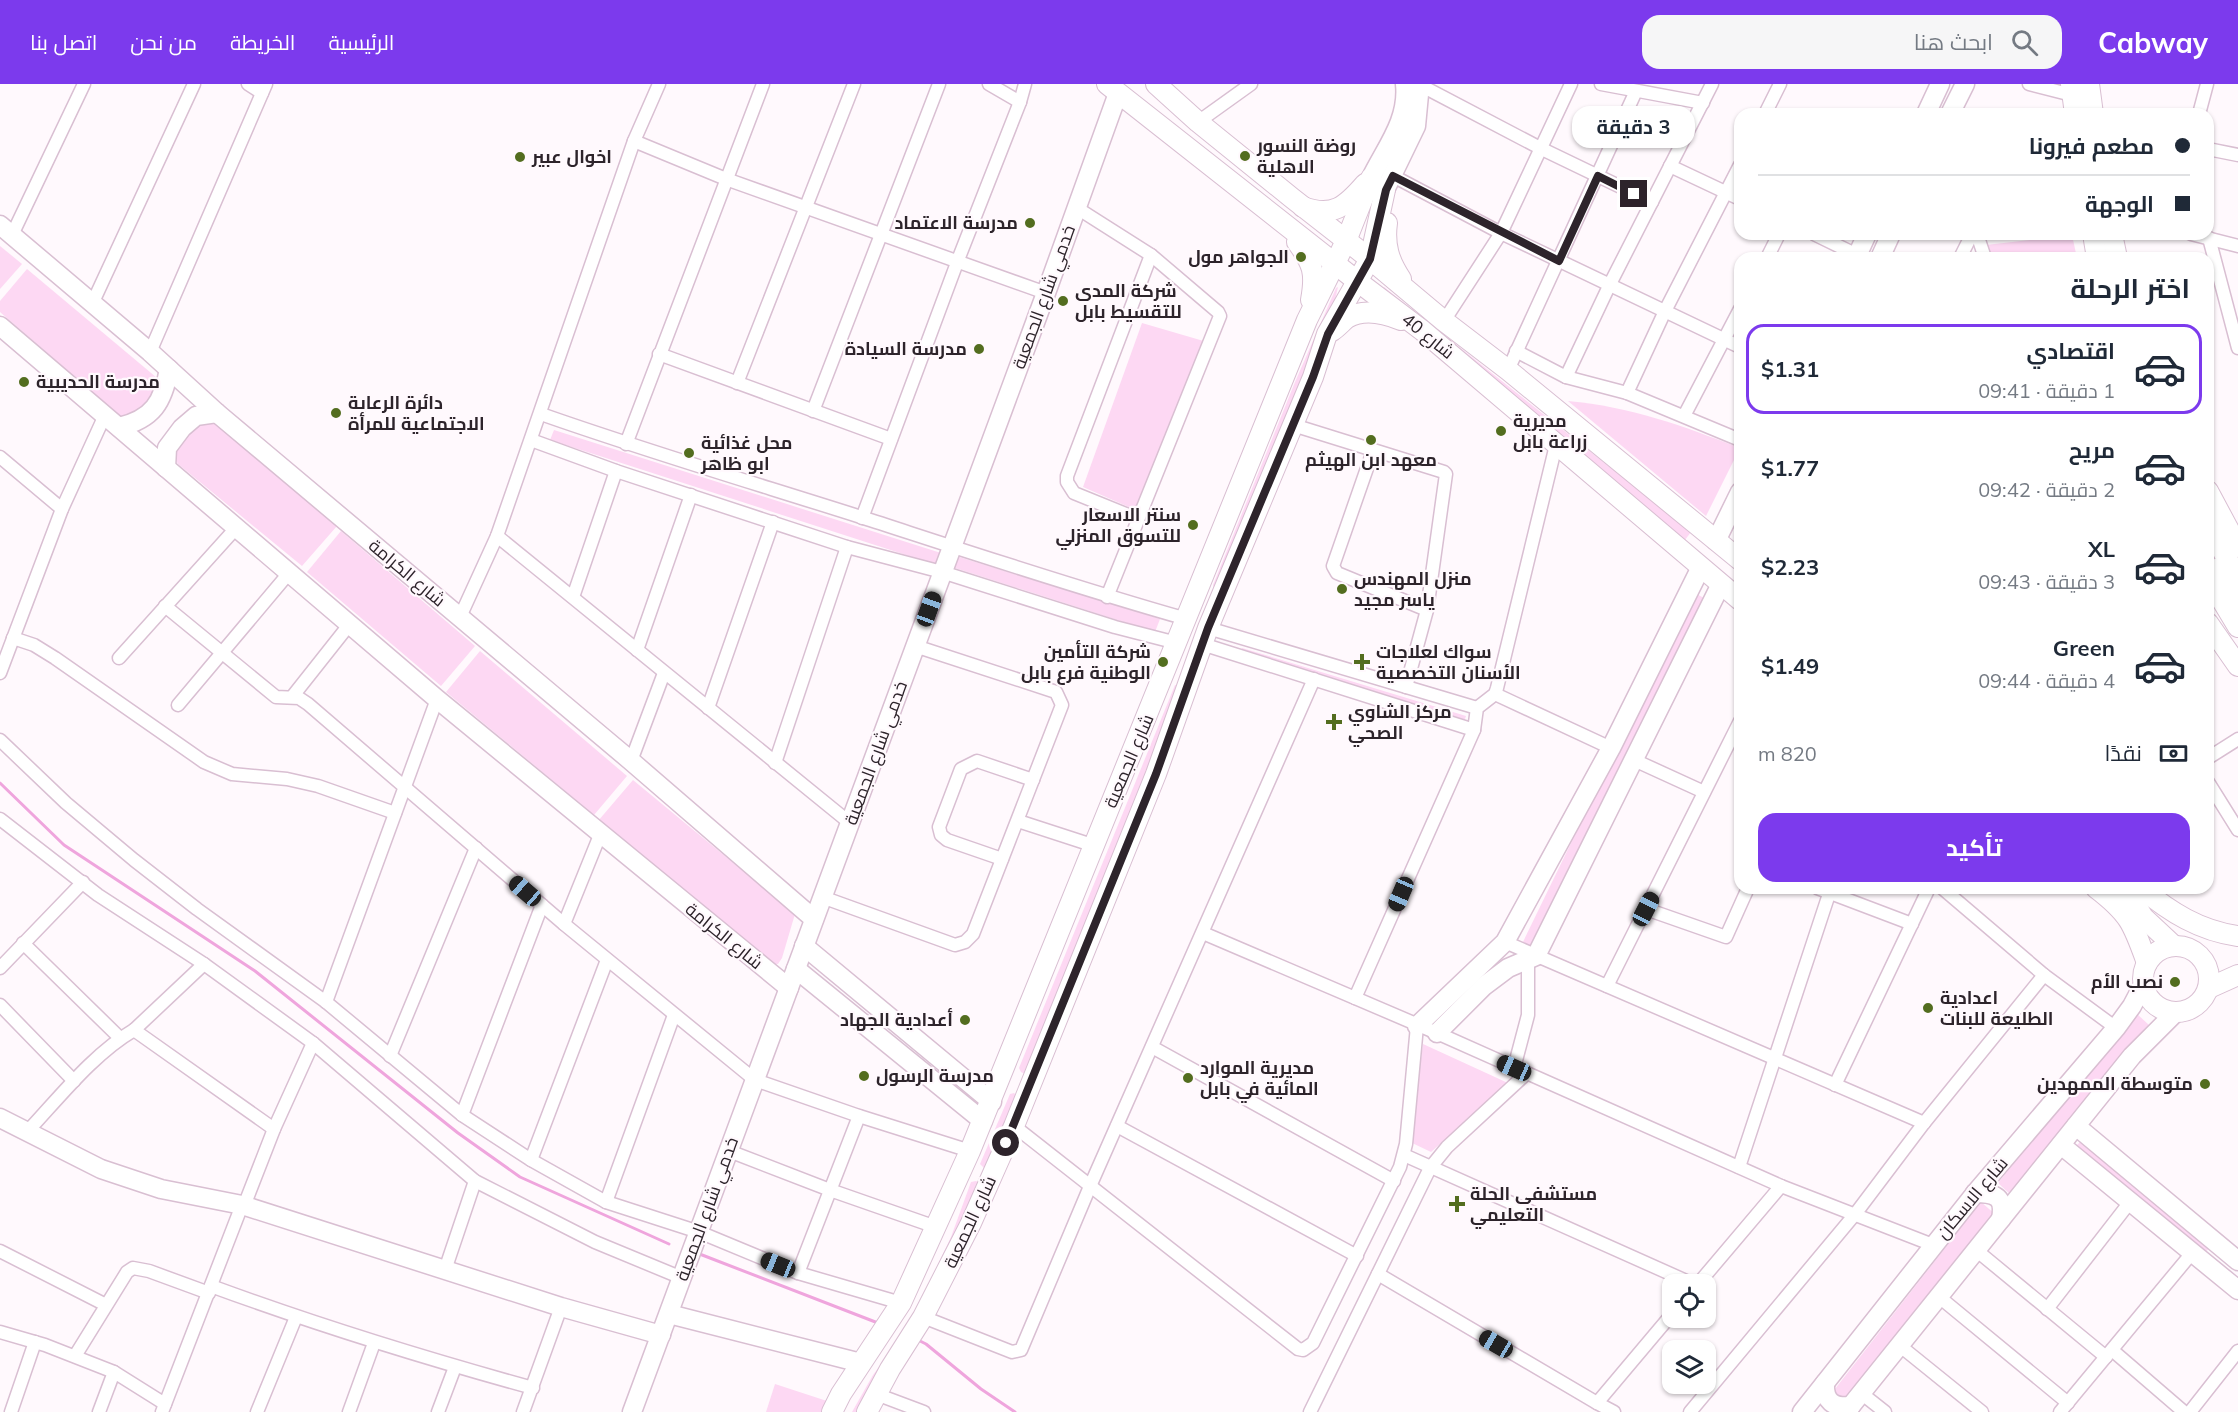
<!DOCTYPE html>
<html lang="ar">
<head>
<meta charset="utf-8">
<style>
  body { margin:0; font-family:Mulish,Cairo,sans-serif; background:#f6f6f7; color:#1f2937; direction:rtl; height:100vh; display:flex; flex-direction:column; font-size:22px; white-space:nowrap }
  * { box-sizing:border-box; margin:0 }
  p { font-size:20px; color:#747a83 }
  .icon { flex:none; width:33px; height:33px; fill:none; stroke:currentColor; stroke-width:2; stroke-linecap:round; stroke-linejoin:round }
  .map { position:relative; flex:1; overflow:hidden; direction:ltr }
  .sheet { position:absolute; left:1734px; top:168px; width:480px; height:642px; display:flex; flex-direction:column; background:#fff; border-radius:18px; box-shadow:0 2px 4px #0004; direction:rtl }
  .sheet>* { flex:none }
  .top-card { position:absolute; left:1734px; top:24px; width:480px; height:132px; border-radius:18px; box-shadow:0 2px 4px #0004; direction:rtl; display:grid; align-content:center; height:132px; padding:0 24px; background:#fff }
  .fabs { position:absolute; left:1662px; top:1190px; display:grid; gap:12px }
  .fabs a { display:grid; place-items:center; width:54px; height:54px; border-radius:12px; background:#fff; box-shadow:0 2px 4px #0004; font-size:30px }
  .end { position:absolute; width:27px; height:27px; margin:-14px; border:8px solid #2d242b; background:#fff; box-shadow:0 0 0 3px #fff }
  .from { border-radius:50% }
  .bubble { position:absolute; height:42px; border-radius:18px; background:#fff; box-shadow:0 2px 4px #0004; font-size:20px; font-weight:700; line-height:42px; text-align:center; direction:rtl }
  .car { position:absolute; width:18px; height:36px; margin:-18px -9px; border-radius:8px; box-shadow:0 0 4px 2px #0007; background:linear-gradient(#222 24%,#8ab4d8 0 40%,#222 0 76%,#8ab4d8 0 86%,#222 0) }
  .top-card b { display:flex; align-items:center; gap:21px; height:57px; font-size:22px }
  .top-card b+b { border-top:2px solid #e0e1e3 }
  .top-card i { width:15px; height:15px; background:#1f2937 }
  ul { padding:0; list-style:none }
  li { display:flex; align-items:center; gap:18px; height:90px; margin:0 12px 9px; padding:0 12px; border:3px solid transparent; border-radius:18px }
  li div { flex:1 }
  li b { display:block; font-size:22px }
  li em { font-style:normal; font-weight:700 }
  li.current { border-color:#7c3aed }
  li>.icon { width:54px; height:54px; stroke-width:1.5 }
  h2 { padding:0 24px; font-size:27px; line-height:72px }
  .pay { display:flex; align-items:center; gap:15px; height:66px; padding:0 24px; font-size:22px }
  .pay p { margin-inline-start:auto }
  .primary-button { display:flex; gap:12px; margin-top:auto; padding:12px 24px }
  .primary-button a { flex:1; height:69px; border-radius:18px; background:#7c3aed; color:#fff; font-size:24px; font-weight:700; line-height:69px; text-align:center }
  header { display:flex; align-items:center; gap:36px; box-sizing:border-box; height:84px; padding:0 30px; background:#7c3aed; color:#fff }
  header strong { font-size:28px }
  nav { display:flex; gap:33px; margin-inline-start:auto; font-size:21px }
  .search { width:420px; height:54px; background:#f6f6f7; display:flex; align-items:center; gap:15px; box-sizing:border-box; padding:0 21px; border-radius:18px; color:#747a83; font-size:22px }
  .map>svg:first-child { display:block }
  .green { fill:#fdd8f3 }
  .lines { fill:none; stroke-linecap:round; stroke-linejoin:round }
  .stream { stroke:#efa5dd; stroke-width:3 }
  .street-casing { stroke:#d9bfd2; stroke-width:15 }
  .secondary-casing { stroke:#d9bfd2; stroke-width:21 }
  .primary-casing { stroke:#d9bfd2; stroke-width:22 }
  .street { stroke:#fff; stroke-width:12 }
  .secondary { stroke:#fff; stroke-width:18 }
  .primary { stroke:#fff; stroke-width:20 }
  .route { stroke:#2d242b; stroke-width:8 }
  .poi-dot { fill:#536d1f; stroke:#fff9fd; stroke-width:2 }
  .labels { text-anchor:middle; stroke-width:4.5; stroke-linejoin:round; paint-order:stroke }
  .poi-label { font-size:18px; font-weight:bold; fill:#2d242b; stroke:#fff9fd; text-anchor:start }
  .street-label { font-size:18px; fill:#2d242b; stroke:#fff9fd }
</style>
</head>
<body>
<header>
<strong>Cabway</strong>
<div class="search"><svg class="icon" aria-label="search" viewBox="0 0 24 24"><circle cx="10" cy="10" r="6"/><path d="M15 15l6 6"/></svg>ابحث هنا</div>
<nav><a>الرئيسية</a><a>الخريطة</a><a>من نحن</a><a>اتصل بنا</a></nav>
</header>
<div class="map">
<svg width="2238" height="1328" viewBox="0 0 2238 1328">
  <rect width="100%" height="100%" fill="#fff9fd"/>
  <g class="green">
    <path d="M2072 151 2077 174H1992L1986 161Z"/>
    <path d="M0 162 22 180 0 205Z"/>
    <path d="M27 185 163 299 128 339 0 228V217Z"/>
    <path d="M1338 203 1327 250 1214 505 1213 501 1295 298 1336 204Z"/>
    <path d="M1384 203 1691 448 1685 456 1379 210Z"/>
    <path d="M1142 239 1207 258 1138 427 1083 403Z"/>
    <path d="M1568 317C1632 323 1680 341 1740 364L1706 432Z"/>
    <path d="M215 338 337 442 302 482 178 380 172 369 198 339Z"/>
    <path d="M554 346 941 469 937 481 550 356Z"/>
    <path d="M341 447 475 562 441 602 307 488Z"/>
    <path d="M956 472 1160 535 1155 548 952 483Z"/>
    <path d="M1693 508 1704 514 1534 866 1521 862Z"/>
    <path d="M1242 564 1466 632 1463 641 1239 573Z"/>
    <path d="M480 567 627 692 594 731 446 608Z"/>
    <path d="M1175 601 1182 602 1025 990 1021 988 1019 984Z"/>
    <path d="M633 696 795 830 782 874 778 880H771L598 737Z"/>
    <path d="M2136 929 2149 941 2011 1111 1998 1099Z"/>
    <path d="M1423 960 1508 999 1431 1068 1410 1058Z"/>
    <path d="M1014 1009 1019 1014 990 1082 984 1084 980 1080 1010 1010Z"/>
    <path d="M2081 1057 2210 1163 2204 1170 2074 1064Z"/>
    <path d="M976 1097 979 1099 953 1166 861 1328H852L873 1291 908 1244 951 1153 971 1098Z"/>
    <path d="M1981 1118 1996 1131 1844 1320 1831 1310Z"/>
    <path d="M775 1300 830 1318 825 1328H766Z"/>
  </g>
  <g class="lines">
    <g class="stream">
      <path d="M0 699 64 761 255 887 458 1049 520 1093 669 1160"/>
      <path d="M697 1169 878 1239"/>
      <path d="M916 1255 926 1260 981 1305 1015 1328"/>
    </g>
    <defs>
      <g id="street">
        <path d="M248 0 262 9"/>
        <path d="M989 0 1020 18"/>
        <path d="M1601 0 1703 19"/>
        <path d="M2029 0 2072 11"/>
        <path d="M1420 1 1542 65 1652 118"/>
        <path d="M1765 30 1780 0"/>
        <path d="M2199 30 2207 0"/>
        <path d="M1198 38 1251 0"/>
        <path d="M634 57 726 95 1046 209"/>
        <path d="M2208 65 2238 71"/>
        <path d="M1670 82 1740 115"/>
        <path d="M1393 92 1501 149 1740 263"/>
        <path d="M1077 124 1151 171 1218 228 1220 232 1107 513"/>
        <path d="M1814 150 1857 171"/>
        <path d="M1977 150 1985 174"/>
        <path d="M2191 150 2238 162"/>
        <path d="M12 151 84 0"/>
        <path d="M2209 154 2238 264"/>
        <path d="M1767 174 1779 150"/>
        <path d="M1960 174 1972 150"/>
        <path d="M93 218 194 0"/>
        <path d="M1444 237 1501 149 1571 0"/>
        <path d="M1516 267 1566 293 1627 309 1740 356"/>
        <path d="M150 268 266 0"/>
        <path d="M659 270 891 355"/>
        <path d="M1508 286 1636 7"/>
        <path d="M1566 293 1610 200 1712 0"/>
        <path d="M737 299 854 0"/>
        <path d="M1627 309 1665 227 1740 81"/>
        <path d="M813 327 939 0"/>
        <path d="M541 330C646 367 754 399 861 433 969 468 1077 504 1187 535"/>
        <path d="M1684 332 1740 225"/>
        <path d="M1293 341 1444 388 1446 390 1427 526 1406 603"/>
        <path d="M531 356 616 387 847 463 942 488 1115 543 1177 559"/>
        <path d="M626 360 763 0"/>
        <path d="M1373 367 1333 482 1337 489 1427 526"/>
        <path d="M0 373 62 425"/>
        <path d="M862 434 958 176 1020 18 1025 0"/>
        <path d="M1138 435 1074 409 1067 398V392L1151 171"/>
        <path d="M497 452 850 739"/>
        <path d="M573 513 616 387"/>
        <path d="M165 522 276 613 299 614 308 620 564 840 755 996 859 1032 970 1067"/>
        <path d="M460 533 497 452 634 57 659 0"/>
        <path d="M1208 544 1477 624"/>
        <path d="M13 554 34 561 55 574 204 678 232 690 287 695 318 702 395 729"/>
        <path d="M1202 560 1474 646"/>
        <path d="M637 566 691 411"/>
        <path d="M119 574 236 444"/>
        <path d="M0 589 62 425 105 331"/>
        <path d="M1495 610 1611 664"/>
        <path d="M292 613 349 541"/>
        <path d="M178 621 289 489"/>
        <path d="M708 624 773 438"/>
        <path d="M0 656 66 719 134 776 197 825 326 918 462 1031 531 1076 606 1118 699 1148 798 1189 901 1219"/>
        <path d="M2208 674 2238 655"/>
        <path d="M1634 676 1704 708"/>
        <path d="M631 677 664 589"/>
        <path d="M775 679 847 463"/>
        <path d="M2208 698 2238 746"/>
        <path d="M0 735 98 811 204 880 313 959 475 1097 595 1158 682 1194"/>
        <path d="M1018 737 1095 762"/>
        <path d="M1002 775 947 756 941 751 939 743 961 685 977 677 1033 696"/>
        <path d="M1817 804 1912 840"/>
        <path d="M1942 804 2044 891 2116 944"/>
        <path d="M822 813 955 861 965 858 973 850 1062 621 1056 608 915 562"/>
        <path d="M1646 825 1726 853 1748 804"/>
        <path d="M564 840 600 751"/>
        <path d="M1203 849 1437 949 1781 1102 1933 1161"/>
        <path d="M1505 858 1924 1039"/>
        <path d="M23 859 120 954"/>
        <path d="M0 884 83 798"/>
        <path d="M1607 902 1740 637"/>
        <path d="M1355 914 1474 646 1477 624 1495 610 1497 604 1556 361"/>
        <path d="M326 918 437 615"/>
        <path d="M0 921 74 997"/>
        <path d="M134 946 274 1045"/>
        <path d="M1152 963 1394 1097"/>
        <path d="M390 972 476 764"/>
        <path d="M1514 984 1528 931V875"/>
        <path d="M1835 1001 1929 804"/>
        <path d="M462 1031 542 821"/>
        <path d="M1014 1042 1298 1265 1303 1266 1313 1259 1400 1083 1406 1060 1417 942"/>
        <path d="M1117 1042 1357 1172"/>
        <path d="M27 1048C59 1014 93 970 134 946L204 880"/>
        <path d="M729 1067 830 1106 936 1143"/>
        <path d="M1404 1071 1693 1200"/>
        <path d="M531 1076 607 876"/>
        <path d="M1739 1083 1831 804"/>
        <path d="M606 1118 674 931"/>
        <path d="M244 1122 274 1045 313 959"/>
        <path d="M1976 1166 2106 1273"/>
        <path d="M0 1167 106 1221"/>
        <path d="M445 1186 475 1097"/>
        <path d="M798 1189 859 1032"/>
        <path d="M1378 1190 1597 1319"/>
        <path d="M1698 1200 1781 1102"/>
        <path d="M211 1202C317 1241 424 1274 533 1304"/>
        <path d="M1938 1212 2068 1319"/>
        <path d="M2047 1225 2130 1118"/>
        <path d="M923 1233 1012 1268 1021 1266 1091 1100 1314 595"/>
        <path d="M0 1248 45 1261 114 1288 165 1320"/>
        <path d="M1899 1261 1982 1328"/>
        <path d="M2112 1266 2184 1328"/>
        <path d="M75 1272 127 1188 133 1184 149 1187 209 1209"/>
        <path d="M1861 1309 1885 1328"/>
        <path d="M876 1310 924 1328"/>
        <path d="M11 1328 35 1258"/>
        <path d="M99 1328 114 1288"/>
        <path d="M162 1328 242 1121"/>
        <path d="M257 1328 296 1233"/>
        <path d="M349 1328 374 1259"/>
        <path d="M438 1328 455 1283"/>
        <path d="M523 1328 561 1223"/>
        <path d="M1310 1328 1430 1084 1447 1063 1527 989"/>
        <path d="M1614 1328 1597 1319 1672 1230"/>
        <path d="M1690 1328 1856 1129 1924 1039 2044 891"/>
        <path d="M2060 1328 2192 1169"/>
        <path d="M2190 1328 2238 1267"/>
      </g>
      <g id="secondary">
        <path d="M1926 30 1940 0"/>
        <path d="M1950 30 1965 0"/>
        <path d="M1371 94C1386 63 1409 36 1405 0"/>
        <path d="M1385 106 1416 42 1420 0"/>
        <path d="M0 141 150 268 217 329 631 677 814 835"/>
        <path d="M1856 174 1867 150"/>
        <path d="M1880 174 1891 150"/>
        <path d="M0 242 437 615 789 904"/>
        <path d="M119 343C153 335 163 318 169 285"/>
        <path d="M166 384 167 364 182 344 196 332 217 329"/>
        <path d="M1716 457 1740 408"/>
        <path d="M804 862 992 1018"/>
        <path d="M796 885 983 1037"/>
        <path d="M1417 942 1505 858 1611 664 1701 483"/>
        <path d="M1437 949 1484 902 1508 884 1536 872 1721 500"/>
        <path d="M0 1034 101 1085 161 1105 242 1121 561 1223 661 1251"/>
        <path d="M2076 1042 2238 1177"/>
        <path d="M2061 1061 2238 1206"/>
        <path d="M1975 1109C1996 1109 2005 1113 2001 1135"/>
        <path d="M669 1230 861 1279"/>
        <path d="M1825 1299C1824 1317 1833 1324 1851 1322"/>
        <path d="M632 1328 1046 209 1118 9"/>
        <path d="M1802 1328 1977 1107 2116 944 2132 922 2143 901"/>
        <path d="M1846 1328 2132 972 2175 929"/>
      </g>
      <g id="primary">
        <path d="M1107 0 1357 197 1423 247 1740 516"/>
        <path d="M1156 0 1198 38 1292 114 1370 175 1444 237 1508 286 1740 476"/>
        <path d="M2071 0 2075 30"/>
        <path d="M2089 0 2093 30"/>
        <path d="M1303 123C1333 134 1346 122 1365 100"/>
        <path d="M1387 139C1384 161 1389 177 1401 195"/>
        <path d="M2093 150 2097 174"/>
        <path d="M2112 150 2117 174"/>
        <path d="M1297 158C1313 180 1316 189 1311 216"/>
        <path d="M1332 247C1338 243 1342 238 1347 234 1364 224 1384 229 1401 236"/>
        <path d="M2208 407 2238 463"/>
        <path d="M2208 440 2238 495"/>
        <path d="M2219 484 2238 516"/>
        <path d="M2208 493 2238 543"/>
        <path d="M2208 539 2238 582"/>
        <path d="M2096 804C2130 830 2133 840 2147 879"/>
        <path d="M2125 804 2143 833 2173 861"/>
        <path d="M2141 804C2170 828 2200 847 2238 852"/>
        <circle cx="2176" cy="895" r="33"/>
        <path d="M2209 904 2238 891"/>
        <path d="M832 1328 841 1310 901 1219 970 1067 1307 236 1346 157 1371 94"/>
        <path d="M867 1328 890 1285 923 1233 971 1139 1014 1042 1156 690 1208 544 1313 293 1327 250 1370 175 1385 106"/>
      </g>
    </defs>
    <use href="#street" class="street-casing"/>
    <use href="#secondary" class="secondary-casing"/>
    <use href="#primary" class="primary-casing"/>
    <use href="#street" class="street"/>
    <use href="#secondary" class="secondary"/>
    <use href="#primary" class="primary"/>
  </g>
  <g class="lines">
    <path class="route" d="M1006 1059 1156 690 1208 544 1313 293 1328 250 1370 175 1386 106 1393 92 1559 177 1598 92 1634 110"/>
  </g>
  <g class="poi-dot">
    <circle cx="1245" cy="72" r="6"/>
    <circle cx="520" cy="73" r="6"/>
    <circle cx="1030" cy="139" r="6"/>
    <circle cx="1301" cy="173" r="6"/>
    <circle cx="1063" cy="217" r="6"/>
    <circle cx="979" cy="265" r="6"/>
    <circle cx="24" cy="298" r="6"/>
    <circle cx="336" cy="329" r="6"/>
    <circle cx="1501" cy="347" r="6"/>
    <circle cx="1371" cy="356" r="6"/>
    <circle cx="689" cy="369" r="6"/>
    <circle cx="1193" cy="441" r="6"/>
    <circle cx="1342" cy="505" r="6"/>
    <circle cx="1163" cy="578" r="6"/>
    <path d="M1359 569h6v6h6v6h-6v6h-6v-6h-6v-6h6z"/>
    <path d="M1331 629h6v6h6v6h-6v6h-6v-6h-6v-6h6z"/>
    <circle cx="2175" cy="898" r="6"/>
    <circle cx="1928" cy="924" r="6"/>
    <circle cx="965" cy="936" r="6"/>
    <circle cx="864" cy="992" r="6"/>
    <circle cx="1188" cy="994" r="6"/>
    <circle cx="2205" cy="1000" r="6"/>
    <path d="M1454 1111h6v6h6v6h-6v6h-6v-6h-6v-6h6z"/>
  </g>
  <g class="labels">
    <g class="poi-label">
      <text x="1257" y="68">روضة النسور<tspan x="1257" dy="21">الاهلية</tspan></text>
      <text x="532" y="79">اخوال عبير</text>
      <text x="1018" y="145" text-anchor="end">مدرسة الاعتماد</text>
      <text x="1289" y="179" text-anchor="end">الجواهر مول</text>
      <text x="1075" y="213">شركة المدى<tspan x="1075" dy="21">للتقسيط بابل</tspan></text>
      <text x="967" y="271" text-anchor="end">مدرسة السيادة</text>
      <text x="36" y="304">مدرسة الحديبية</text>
      <text x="348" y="325">دائرة الرعاية<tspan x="348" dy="21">الاجتماعية للمرأة</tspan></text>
      <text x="1513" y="343">مديرية<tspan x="1513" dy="21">زراعة بابل</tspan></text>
      <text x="701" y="365">محل غذائية<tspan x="701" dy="21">ابو ظاهر</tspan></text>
      <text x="1371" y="382" text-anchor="middle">معهد ابن الهيثم</text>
      <text x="1181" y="437" text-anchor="end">سنتر الاسعار<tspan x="1181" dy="21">للتسوق المنزلي</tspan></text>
      <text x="1354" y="501">منزل المهندس<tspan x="1354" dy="21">ياسر مجيد</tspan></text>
      <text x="1151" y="574" text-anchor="end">شركة التأمين<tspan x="1151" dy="21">الوطنية فرع بابل</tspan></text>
      <text x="1376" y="574">سواك لعلاجات<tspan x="1376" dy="21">الأسنان التخصصية</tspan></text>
      <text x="1348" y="634">مركز الشاوي<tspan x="1348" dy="21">الصحي</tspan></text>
      <text x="2163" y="904" text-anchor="end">نصب الأم</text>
      <text x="1940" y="920">اعدادية<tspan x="1940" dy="21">الطليعة للبنات</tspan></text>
      <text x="953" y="942" text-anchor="end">أعدادية الجهاد</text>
      <text x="1200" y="990">مديرية الموارد<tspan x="1200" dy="21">المائية في بابل</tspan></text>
      <text x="876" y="998">مدرسة الرسول</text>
      <text x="2193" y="1006" text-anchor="end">متوسطة الممهدين</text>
      <text x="1470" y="1116">مستشفى الحلة<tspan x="1470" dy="21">التعليمي</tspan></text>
    </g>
    <g class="street-label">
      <text transform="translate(1044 213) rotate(-70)" y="6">خدمي شارع الجمعية</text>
      <text transform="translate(1428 252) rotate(39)" y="6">شارع 40</text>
      <text transform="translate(407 489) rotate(40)" y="6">شارع الكرامة</text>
      <text transform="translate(876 669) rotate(-70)" y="6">خدمي شارع الجمعية</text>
      <text transform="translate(1129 677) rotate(-67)" y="6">شارع الجمعية</text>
      <text transform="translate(724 852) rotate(39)" y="6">شارع الكرامة</text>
      <text transform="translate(1972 1114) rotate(-50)" y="6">شارع الاسكان</text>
      <text transform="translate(707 1125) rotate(-70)" y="6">خدمي شارع الجمعية</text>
      <text transform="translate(970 1138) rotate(-65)" y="6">شارع الجمعية</text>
    </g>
  </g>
</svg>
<div class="fabs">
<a><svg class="icon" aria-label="locate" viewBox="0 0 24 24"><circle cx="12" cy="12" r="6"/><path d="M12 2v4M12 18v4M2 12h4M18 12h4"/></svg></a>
<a><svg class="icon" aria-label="layers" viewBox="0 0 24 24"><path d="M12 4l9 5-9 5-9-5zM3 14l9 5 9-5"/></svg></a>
</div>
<i class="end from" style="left:1006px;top:1059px"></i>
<i class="end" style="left:1634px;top:110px"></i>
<div class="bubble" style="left:1572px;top:22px;width:123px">3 دقيقة</div>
<i class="car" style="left:929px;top:525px;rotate:20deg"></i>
<i class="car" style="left:525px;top:807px;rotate:311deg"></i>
<i class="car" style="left:1401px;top:810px;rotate:203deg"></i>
<i class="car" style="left:1646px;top:825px;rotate:27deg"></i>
<i class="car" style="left:1514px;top:984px;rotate:294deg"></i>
<i class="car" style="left:778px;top:1181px;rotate:292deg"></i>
<i class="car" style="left:1496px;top:1260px;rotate:300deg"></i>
<div class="top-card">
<b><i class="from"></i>مطعم فيرونا</b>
<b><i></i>الوجهة</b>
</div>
<section class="sheet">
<h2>اختر الرحلة</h2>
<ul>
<li class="current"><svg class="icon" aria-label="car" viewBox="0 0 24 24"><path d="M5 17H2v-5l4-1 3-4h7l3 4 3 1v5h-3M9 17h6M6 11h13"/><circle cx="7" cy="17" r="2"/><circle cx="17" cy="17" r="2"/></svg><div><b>اقتصادي</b><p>1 دقيقة · 09:41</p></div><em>$1.31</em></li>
<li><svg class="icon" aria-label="car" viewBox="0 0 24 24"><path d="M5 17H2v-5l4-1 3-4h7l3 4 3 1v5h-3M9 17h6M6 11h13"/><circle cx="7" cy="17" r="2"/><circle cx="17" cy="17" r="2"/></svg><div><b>مريح</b><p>2 دقيقة · 09:42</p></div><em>$1.77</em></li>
<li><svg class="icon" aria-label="car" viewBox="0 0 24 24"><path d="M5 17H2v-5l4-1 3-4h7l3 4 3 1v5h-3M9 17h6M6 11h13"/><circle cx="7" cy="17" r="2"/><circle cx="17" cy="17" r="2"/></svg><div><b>XL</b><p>3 دقيقة · 09:43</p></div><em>$2.23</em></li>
<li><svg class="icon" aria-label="car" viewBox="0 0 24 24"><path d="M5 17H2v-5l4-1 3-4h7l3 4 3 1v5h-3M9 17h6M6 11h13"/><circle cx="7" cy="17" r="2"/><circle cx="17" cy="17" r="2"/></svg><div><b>Green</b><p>4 دقيقة · 09:44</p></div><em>$1.49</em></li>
</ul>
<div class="pay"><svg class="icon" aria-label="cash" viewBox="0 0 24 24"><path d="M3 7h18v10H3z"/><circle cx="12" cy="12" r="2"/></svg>نقدًا<p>820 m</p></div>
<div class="primary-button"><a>تأكيد</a></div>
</section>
</div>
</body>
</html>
